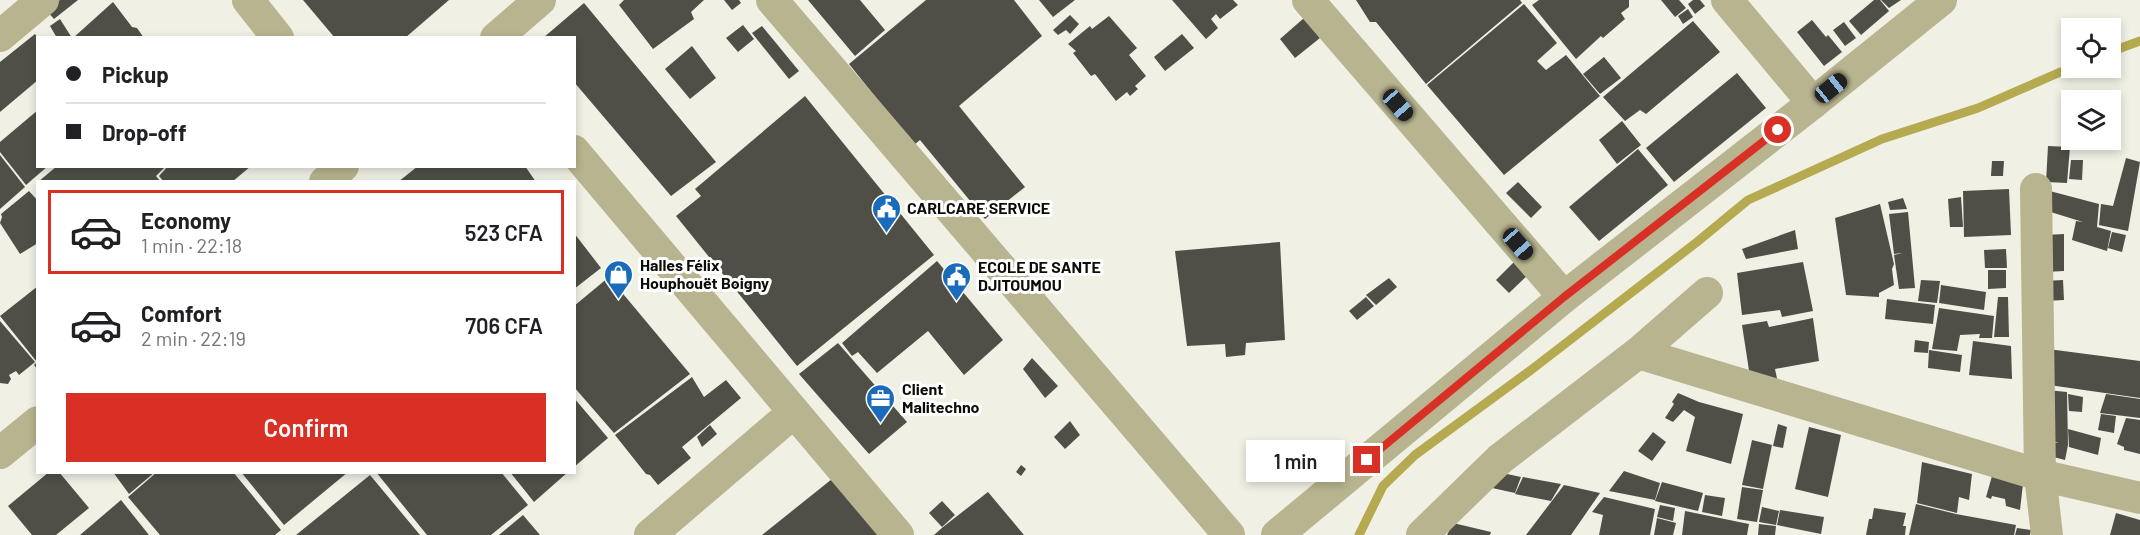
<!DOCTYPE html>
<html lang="en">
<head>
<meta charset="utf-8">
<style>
  body { margin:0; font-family:Barlow,sans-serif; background:#f6f6f6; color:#202124; height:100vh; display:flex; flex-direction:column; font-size:22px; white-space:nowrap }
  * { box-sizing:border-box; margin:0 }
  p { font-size:20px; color:#757577 }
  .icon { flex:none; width:33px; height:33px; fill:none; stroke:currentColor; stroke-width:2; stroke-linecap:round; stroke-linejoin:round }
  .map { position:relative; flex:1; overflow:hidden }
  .side { position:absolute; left:36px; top:180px; width:540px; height:294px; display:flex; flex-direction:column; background:#fff; border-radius:0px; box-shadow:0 3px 9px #0003 }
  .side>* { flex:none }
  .hud { position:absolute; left:36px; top:36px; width:540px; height:132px; border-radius:0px; box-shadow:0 3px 9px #0003; display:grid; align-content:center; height:132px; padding:0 30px; background:#fff }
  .fabs { position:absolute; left:2061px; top:18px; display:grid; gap:12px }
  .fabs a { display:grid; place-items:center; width:60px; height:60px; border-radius:0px; background:#fff; box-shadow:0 3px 9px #0003; font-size:30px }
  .end { position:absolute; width:27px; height:27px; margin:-14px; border:8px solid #d93025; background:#fff; box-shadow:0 0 0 3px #fff }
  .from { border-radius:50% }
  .bubble { position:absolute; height:42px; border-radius:0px; background:#fff; box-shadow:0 3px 9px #0003; font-size:20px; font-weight:600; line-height:42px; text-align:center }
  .car { position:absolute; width:18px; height:36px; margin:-18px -9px; border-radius:8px; box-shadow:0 0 4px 2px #0007; background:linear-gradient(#222 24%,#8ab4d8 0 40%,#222 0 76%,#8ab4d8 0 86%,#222 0) }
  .hud b { display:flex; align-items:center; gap:21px; height:57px; font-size:22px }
  .hud b+b { border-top:2px solid #e0e0e0 }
  .hud i { width:15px; height:15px; background:#202124 }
  ul { padding:10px 0 0; list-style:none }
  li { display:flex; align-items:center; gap:18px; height:84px; margin:0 12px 9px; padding:0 18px; border:3px solid transparent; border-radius:0px }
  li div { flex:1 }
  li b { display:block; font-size:22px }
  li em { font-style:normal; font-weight:600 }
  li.active { border-color:#d93025 }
  li>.icon { width:54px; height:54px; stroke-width:1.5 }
  .button { display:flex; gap:12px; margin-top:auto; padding:12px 30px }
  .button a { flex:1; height:69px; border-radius:0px; background:#d93025; color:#fff; font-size:24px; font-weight:600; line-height:69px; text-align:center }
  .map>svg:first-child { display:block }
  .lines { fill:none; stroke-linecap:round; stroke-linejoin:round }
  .stream { stroke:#b5aa50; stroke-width:9 }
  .building { fill:#504f47 }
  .minor { stroke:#b8b48f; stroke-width:32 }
  .route { stroke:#d93025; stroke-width:8 }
  .labels { text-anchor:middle; stroke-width:6; stroke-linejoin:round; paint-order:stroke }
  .poi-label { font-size:16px; font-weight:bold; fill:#0d0c09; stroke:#fff; text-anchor:start }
</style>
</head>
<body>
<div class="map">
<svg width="2140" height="535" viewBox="0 0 2140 535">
  <rect width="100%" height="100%" fill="#f1f0e5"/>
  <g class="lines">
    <g class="stream">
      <path d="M2110 52 2140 41"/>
      <path d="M1359 535 1383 486 1415 455 1531 370 1697 242 1748 200 1882 139 1978 108 2072 67"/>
    </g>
  </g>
  <g class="building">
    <path d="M60 0H78L54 19 46 10Z"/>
    <path d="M303 0H449L405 38H335Z"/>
    <path d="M624 0H704L691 12 694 19 653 49 619 5Z"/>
    <path d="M724 0H739L741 3 732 10Z"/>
    <path d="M808 0H860L885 30 855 56Z"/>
    <path d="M926 0H1014L1042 36 959 106 1025 187 985 219 920 140 914 145 849 64Z"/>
    <path d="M1039 0H1075L1053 17Z"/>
    <path d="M1172 0H1233L1238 5 1220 19 1216 14 1211 19 1218 28 1206 39Z"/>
    <path d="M1356 0H1520L1522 3 1426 84 1376 22H1370Z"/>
    <path d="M1539 0H1629V7L1621 13 1625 19 1603 38 1601 36 1576 59 1532 5Z"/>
    <path d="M1661 0H1679L1686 8 1675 17Z"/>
    <path d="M1693 0H1700L1705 6 1695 14 1688 4Z"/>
    <path d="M1874 0H1880L1889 11 1861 35 1849 21Z"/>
    <path d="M1881 0H1901L1889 8Z"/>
    <path d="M113 2 132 27 137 28 144 38H73Z"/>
    <path d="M584 3 716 162 671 196 574 82V38H543Z"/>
    <path d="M1524 4 1557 43 1537 61 1546 70 1566 55 1600 96 1504 175 1427 85Z"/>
    <path d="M1688 9 1693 17 1683 24 1678 16Z"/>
    <path d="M1070 15 1079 24 1070 34 1066 30 1058 35 1053 30Z"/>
    <path d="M1109 16 1137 48 1129 55 1146 76 1135 86 1138 89 1130 96 1127 92 1116 101 1095 74 1091 76 1073 53 1076 51 1068 44 1090 26 1092 29Z"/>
    <path d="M1304 18 1320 38 1295 58 1280 39Z"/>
    <path d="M60 19 72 38H57L50 26Z"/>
    <path d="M1812 20 1826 37 1828 35 1842 52 1824 66 1797 32Z"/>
    <path d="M1693 21 1720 52 1646 114 1640 110 1625 121 1603 97Z"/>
    <path d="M1844 22 1856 38 1845 46 1833 30Z"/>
    <path d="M743 25 754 39 738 52 726 38Z"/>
    <path d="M762 26 799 71 789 79 752 33Z"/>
    <path d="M35 34 38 38V80L0 112V62Z"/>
    <path d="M1182 34 1194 48 1165 71 1154 57Z"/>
    <path d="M692 46 716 78 690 99 665 69Z"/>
    <path d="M1604 57 1621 78 1600 94 1583 74Z"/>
    <path d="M1737 73 1766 108 1674 182 1646 148Z"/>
    <path d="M805 96 934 255 797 366 676 216 701 196 695 189Z"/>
    <path d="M38 110V166H48L26 185 0 152V142Z"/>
    <path d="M1622 121 1641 145 1617 164 1599 140Z"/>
    <path d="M2048 146 2070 147 2067 183 2046 182Z"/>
    <path d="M1638 149 1668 185 1599 241 1569 207Z"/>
    <path d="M0 155 25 187 0 209Z"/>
    <path d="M2126 158 2140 162 2128 231 2099 225 2101 204 2113 206Z"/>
    <path d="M2071 160H2083L2082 180 2069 179Z"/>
    <path d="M1992 161H2004L2003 176H1991Z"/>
    <path d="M57 166H166L156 176 161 182H38Z"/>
    <path d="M168 166H251L232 182H164L159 176Z"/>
    <path d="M418 166H525L536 182H398Z"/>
    <path d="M1518 182 1542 207 1531 218 1506 193Z"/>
    <path d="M2009 189 2011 235 1964 237 1963 191Z"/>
    <path d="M2046 190 2099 204 2097 227 2111 231 2107 251 2072 240 2076 221 2083 222 2044 210Z"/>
    <path d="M29 191 38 201V243L20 254 0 223 2 217 1 214Z"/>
    <path d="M1961 197 1963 227H1950L1948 199Z"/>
    <path d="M1903 198 1907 209 1890 210 1888 202Z"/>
    <path d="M1880 204 1894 264 1892 269 1894 285 1879 293V297L1846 295 1835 218Z"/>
    <path d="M1908 212 1915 288 1899 289 1894 255 1902 253 1894 254 1889 214Z"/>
    <path d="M1795 230 1798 249 1746 259 1742 249Z"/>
    <path d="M2112 232 2126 235 2122 252 2108 248Z"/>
    <path d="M574 233 601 268 574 289Z"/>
    <path d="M2064 234V271L2045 272 2044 235Z"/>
    <path d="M1280 242 1285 340 1246 343 1245 355 1226 357 1225 344 1187 346 1175 251Z"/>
    <path d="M2006 249 2007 268H1985L1984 250Z"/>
    <path d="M1519 257 1532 271 1509 293 1496 280Z"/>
    <path d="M937 261 1003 340 964 375 928 331 877 373 858 352 852 356 842 343Z"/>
    <path d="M1803 262 1813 311 1782 317 1780 310 1742 315 1737 273Z"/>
    <path d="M1988 270H2006V288L1988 289Z"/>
    <path d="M609 277 690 374 614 433 574 387V306Z"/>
    <path d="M1389 278 1397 287 1376 305 1366 295Z"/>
    <path d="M1921 280 1940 281 1937 303 1918 301Z"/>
    <path d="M2063 280 2064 300 2044 301V281Z"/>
    <path d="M1941 285 1986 292 1984 310 1939 303Z"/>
    <path d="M38 286V370L34 365 37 362 0 316Z"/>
    <path d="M1366 297 1374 306 1357 320 1349 311Z"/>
    <path d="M1998 297H2008L2009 337H1994Z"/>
    <path d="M1887 299 1935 305 1933 324 1885 319Z"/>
    <path d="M1939 308 1994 316 1992 338H1979L1980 334 1960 335 1957 351 1932 349Z"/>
    <path d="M1813 318 1819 361 1775 369 1778 383 1750 377 1742 325 1767 321 1769 327Z"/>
    <path d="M0 321 35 362 19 375 16 371 9 375 11 379 8 384 0 383Z"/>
    <path d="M1915 340 1929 342 1928 353 1914 352Z"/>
    <path d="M1973 341 2011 346 2012 379 1969 375Z"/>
    <path d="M838 343 907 422 869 454 799 374Z"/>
    <path d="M2048 349 2140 361V398L2049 385Z"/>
    <path d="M1929 350 1962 355 1960 372 1928 368Z"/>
    <path d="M1032 358 1058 386 1045 398 1023 369Z"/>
    <path d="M692 377 704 397 726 380 741 398 682 447 691 458 658 485 650 475 646 474 615 435Z"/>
    <path d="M2047 390 2067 392 2068 445 2065 460 2046 455 2049 442 2059 443 2048 440Z"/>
    <path d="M1678 393 1699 402 1743 414 1731 464 1686 451 1695 417 1684 410 1673 422 1665 418 1674 404 1672 402Z"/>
    <path d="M2068 394 2083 397 2082 412 2069 411Z"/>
    <path d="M2106 394 2140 399V418L2100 413Z"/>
    <path d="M574 398 608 438 574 467Z"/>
    <path d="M2101 414 2116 416 2114 433 2098 430Z"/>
    <path d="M2126 418 2140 420V454L2124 450V447L2117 444Z"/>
    <path d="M1070 421 1080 435 1065 449 1054 437Z"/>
    <path d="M1778 424 1787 427 1783 448 1773 446Z"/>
    <path d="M710 425 717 434 702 447 697 437Z"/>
    <path d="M1809 427 1841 435 1828 497 1795 489Z"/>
    <path d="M2068 429 2101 438 2098 455 2069 447Z"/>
    <path d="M1653 432 1666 442 1652 461 1638 451Z"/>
    <path d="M1752 440 1772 445 1763 489 1742 485Z"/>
    <path d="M1922 462 1972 474 1969 500 1959 497 1957 513 1917 503Z"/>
    <path d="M1021 465 1026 469 1021 476 1016 472Z"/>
    <path d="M1493 471 1521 477 1515 493 1483 486Z"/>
    <path d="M1624 471 1660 483 1655 500 1609 491Z"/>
    <path d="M49 472H59L89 508 56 535H32L8 506Z"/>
    <path d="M113 472H155L129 494Z"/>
    <path d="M157 472H233L281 530 275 535H160L128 497Z"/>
    <path d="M241 472H348L284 525Z"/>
    <path d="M376 472H501L528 505 491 535H427Z"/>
    <path d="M510 472H568L534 502Z"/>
    <path d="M370 475 420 535H296Z"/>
    <path d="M837 475 888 535H762Z"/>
    <path d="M1992 476 2023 484 2020 510 2006 506 2005 499 1992 496 1991 499 1986 497Z"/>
    <path d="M1523 477 1561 484 1551 501 1515 494Z"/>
    <path d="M1662 482 1703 493 1698 511 1655 501Z"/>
    <path d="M1564 485 1600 493 1571 535H1526Z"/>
    <path d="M1742 487 1763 490 1757 522 1737 519Z"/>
    <path d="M988 492 1024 535H934L943 527Z"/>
    <path d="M1705 495 1725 498 1722 516 1702 512Z"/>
    <path d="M1604 497 1655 509 1650 535H1599L1603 515 1592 512Z"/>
    <path d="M121 500 149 535H80Z"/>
    <path d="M942 501 955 515 942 527 929 513Z"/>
    <path d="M1916 504 1956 514 2016 525 2014 535H1909Z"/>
    <path d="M1660 505 1675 508 1673 521 1657 517Z"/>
    <path d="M1762 507 1779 511 1776 525 1759 522Z"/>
    <path d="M1874 508 1906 513 1903 526H1906L1905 535H1866L1869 519H1872Z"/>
    <path d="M1780 510 1824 517 1821 534 1777 525Z"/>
    <path d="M1685 511 1749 524 1747 535H1682Z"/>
    <path d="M2116 513 2140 520V535H2110Z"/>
    <path d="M523 515 540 535H499Z"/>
    <path d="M1657 518 1676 523 1673 535H1654Z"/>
    <path d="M1453 523 1491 532 1490 535H1447Z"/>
    <path d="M1759 524 1776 526 1775 535H1758Z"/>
    <path d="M2017 528 2031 530 2030 535H2015Z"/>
  </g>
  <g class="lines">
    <g class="minor">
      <path d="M248 0 278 38"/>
      <path d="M772 0 1229 535"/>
      <path d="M1308 0 1564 297"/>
      <path d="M1727 0 1813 103"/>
      <path d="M0 36 43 0"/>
      <path d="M496 38 540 0"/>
      <path d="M574 151 898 535"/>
      <path d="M325 182 343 166"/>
      <path d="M2036 189 2040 475 2047 535"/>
      <path d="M1638 353 2040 475 2140 498"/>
      <path d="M0 453 38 422"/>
      <path d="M650 535 794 412"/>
      <path d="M1277 535 1564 297 1813 103 1941 0"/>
      <path d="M1422 535 1500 459 1638 353 1707 293"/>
    </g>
  </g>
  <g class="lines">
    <path class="route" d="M1367 460 1564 297 1778 130"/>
  </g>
  <defs>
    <symbol id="civic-pin" viewBox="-11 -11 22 30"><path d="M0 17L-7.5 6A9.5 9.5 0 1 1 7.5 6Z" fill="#1a6cba" stroke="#fff"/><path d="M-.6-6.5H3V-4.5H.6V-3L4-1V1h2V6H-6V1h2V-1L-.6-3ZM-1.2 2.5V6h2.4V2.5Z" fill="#fff"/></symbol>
    <symbol id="shop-pin" viewBox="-11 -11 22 30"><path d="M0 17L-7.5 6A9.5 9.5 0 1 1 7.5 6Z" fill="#1a6cba" stroke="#fff"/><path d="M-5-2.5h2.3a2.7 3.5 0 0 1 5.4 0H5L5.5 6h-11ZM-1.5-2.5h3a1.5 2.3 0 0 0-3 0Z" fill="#fff"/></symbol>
    <symbol id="office-pin" viewBox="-11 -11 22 30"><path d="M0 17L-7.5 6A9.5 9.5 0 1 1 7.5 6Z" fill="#1a6cba" stroke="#fff"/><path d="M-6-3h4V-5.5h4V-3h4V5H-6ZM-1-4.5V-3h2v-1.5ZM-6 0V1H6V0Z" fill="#fff"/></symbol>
  </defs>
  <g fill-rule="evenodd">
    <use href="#civic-pin" x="870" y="192" width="33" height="45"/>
    <use href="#shop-pin" x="602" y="258" width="33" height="45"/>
    <use href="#civic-pin" x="940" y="260" width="33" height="45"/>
    <use href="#office-pin" x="864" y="382" width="33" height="45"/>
  </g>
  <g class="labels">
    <g class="poi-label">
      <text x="907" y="214">CARLCARE SERVICE</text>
      <text x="640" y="271">Halles Félix<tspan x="640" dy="18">Houphouët Boigny</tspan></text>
      <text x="978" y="273">ECOLE DE SANTE<tspan x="978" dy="18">DJITOUMOU</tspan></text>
      <text x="902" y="395">Client<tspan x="902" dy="18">Malitechno</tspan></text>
    </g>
  </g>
</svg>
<div class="fabs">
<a><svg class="icon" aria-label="locate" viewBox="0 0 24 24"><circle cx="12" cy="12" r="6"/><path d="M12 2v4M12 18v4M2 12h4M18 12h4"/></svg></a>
<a><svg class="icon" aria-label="layers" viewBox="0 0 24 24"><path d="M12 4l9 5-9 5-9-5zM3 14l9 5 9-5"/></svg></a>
</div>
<i class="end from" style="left:1778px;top:130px"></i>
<i class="end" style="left:1367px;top:460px"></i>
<div class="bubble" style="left:1246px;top:440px;width:99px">1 min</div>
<i class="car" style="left:1831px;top:88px;rotate:51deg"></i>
<i class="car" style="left:1398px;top:105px;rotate:139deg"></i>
<i class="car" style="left:1518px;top:244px;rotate:139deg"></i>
<div class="hud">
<b><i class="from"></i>Pickup</b>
<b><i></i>Drop-off</b>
</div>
<section class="side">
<ul>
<li class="active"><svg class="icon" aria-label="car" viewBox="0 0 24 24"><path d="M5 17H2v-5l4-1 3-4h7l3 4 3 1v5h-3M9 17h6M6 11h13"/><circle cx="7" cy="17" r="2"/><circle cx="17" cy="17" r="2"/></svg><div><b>Economy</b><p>1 min · 22:18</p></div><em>523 CFA</em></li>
<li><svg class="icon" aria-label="car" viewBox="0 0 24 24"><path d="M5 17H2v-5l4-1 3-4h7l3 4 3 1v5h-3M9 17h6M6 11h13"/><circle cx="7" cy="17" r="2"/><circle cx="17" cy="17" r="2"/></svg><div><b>Comfort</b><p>2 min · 22:19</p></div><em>706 CFA</em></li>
</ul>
<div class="button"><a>Confirm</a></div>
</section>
</div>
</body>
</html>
